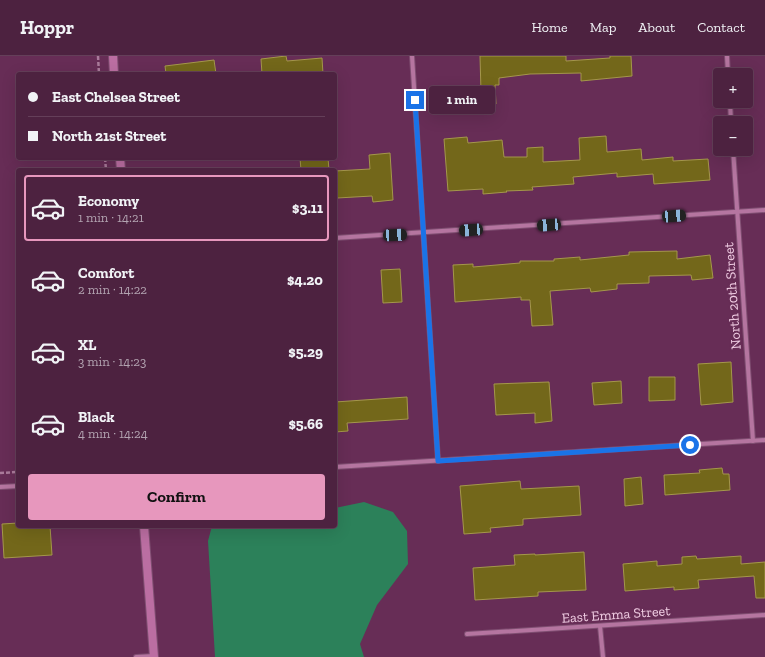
<!DOCTYPE html>
<html lang="en">
<head>
<meta charset="utf-8">
<style>
  body { margin:0; font-family:"Zilla Slab",serif; background:#572f4b; color:#f1f3f6; height:100vh; display:flex; flex-direction:column; font-size:15px; white-space:nowrap }
  * { box-sizing:border-box; margin:0 }
  p { font-size:13px; color:#b3a4b1 }
  .icon { flex:none; width:22px; height:22px; fill:none; stroke:currentColor; stroke-width:2; stroke-linecap:round; stroke-linejoin:round }
  .map { position:relative; flex:1; overflow:hidden }
  .side { position:absolute; left:16px; top:112px; width:321px; height:360px; display:flex; flex-direction:column; background:#4d2240; border-radius:4px; box-shadow:0 4px 16px #0002,0 0 0 1px #643f59 }
  .side>* { flex:none }
  .guide { position:absolute; left:16px; top:16px; width:321px; height:88px; border-radius:4px; box-shadow:0 4px 16px #0002,0 0 0 1px #643f59; display:grid; align-content:center; height:88px; padding:0 12px; background:#4d2240 }
  .tools { position:absolute; left:713px; top:12px; display:grid; gap:8px }
  .tools a { display:grid; place-items:center; width:40px; height:40px; border-radius:4px; background:#4d2240; box-shadow:0 4px 16px #0002,0 0 0 1px #643f59; font-size:20px }
  .end { position:absolute; width:18px; height:18px; margin:-9px; border:5px solid #1a73e8; background:#fff; box-shadow:0 0 0 2px #fff }
  .from { border-radius:50% }
  .bubble { position:absolute; height:28px; border-radius:4px; background:#4d2240; box-shadow:0 4px 16px #0002,0 0 0 1px #643f59; font-size:13px; font-weight:700; line-height:28px; text-align:center }
  .car { position:absolute; width:12px; height:24px; margin:-12px -6px; border-radius:5px; box-shadow:0 0 3px 1px #0007; background:linear-gradient(#222 24%,#8ab4d8 0 40%,#222 0 76%,#8ab4d8 0 86%,#222 0) }
  .guide b { display:flex; align-items:center; gap:14px; height:38px; font-size:15px }
  .guide b+b { border-top:1px solid #643f59 }
  .guide i { width:10px; height:10px; background:#f1f3f6 }
  ul { padding:7px 0 0; list-style:none }
  li { display:flex; align-items:center; gap:12px; height:66px; margin:0 8px 6px; padding:0 4px; border:2px solid transparent; border-radius:4px }
  li div { flex:1 }
  li b { display:block; font-size:15px }
  li em { font-style:normal; font-weight:700 }
  li.current { border-color:#e797bd }
  li>.icon { width:36px; height:36px; stroke-width:1.5 }
  .primary-button { display:flex; gap:8px; margin-top:auto; padding:8px 12px }
  .primary-button a { flex:1; height:46px; border-radius:4px; background:#e797bd; color:#111; font-size:16px; font-weight:700; line-height:46px; text-align:center }
  header { display:flex; align-items:center; gap:24px; box-sizing:border-box; height:56px; padding:0 20px; background:#4d2240; border-bottom:1px solid #643f59 }
  header strong { font-size:19px }
  nav { display:flex; gap:22px; margin-inline-start:auto; font-size:14px }
  .map>svg:first-child { display:block }
  .green { fill:#2c815a }
  .building { fill:#73671a; stroke:#a4974b }
  .lines { fill:none; stroke-linecap:round; stroke-linejoin:round }
  .minor-casing { stroke:#7f4e71; stroke-width:6 }
  .secondary-casing { stroke:#7f4e71; stroke-width:10 }
  .path { stroke:#aa7b9b; stroke-width:2.5; stroke-dasharray:4 2; stroke-linecap:butt }
  .minor { stroke:#b575a0; stroke-width:4 }
  .secondary { stroke:#bb6ea2; stroke-width:8 }
  .route { stroke:#1a73e8; stroke-width:5 }
  .labels { text-anchor:middle; stroke-width:4; stroke-linejoin:round; paint-order:stroke }
  .street-label { font-size:14px; fill:#f0cde3; stroke:#672d56 }
</style>
</head>
<body>
<header>
<strong>Hoppr</strong>
<nav><a>Home</a><a>Map</a><a>About</a><a>Contact</a></nav>
</header>
<div class="map">
<svg width="765" height="601" viewBox="0 0 765 601">
  <rect width="100%" height="100%" fill="#672d56"/>
  <path class="green" d="M364 446 393 456 407 475 408 508 377 549 360 588 364 601H215L208 485 212 470H335V452Z"/>
  <g class="building">
    <path d="M286 0 287 5 322 2 323 18H262L261 3Z"/>
    <path d="M480 0H566V5L610 2V0H631L632 20 581 25V17L530 18 499 22V29H495L496 48 463 49 462 37 481 36Z"/>
    <path d="M214 4 216 18H166L165 10Z"/>
    <path d="M606 80 607 96 641 93 642 104 673 101V105L708 103 710 124 654 128 653 118 617 121V117L573 121 574 128 532 131 533 134 506 135 507 136 483 138V133L448 135 444 83 467 81 468 87 502 84 504 101H527V92L543 91V106L580 104 579 82Z"/>
    <path d="M390 97 393 144 373 146 372 140 337 142 335 115 370 113 369 99Z"/>
    <path d="M300 102H328L329 114H301Z"/>
    <path d="M677 195V203L710 199 713 222 692 224 691 219 649 220V227L617 228V233L591 236 590 232 550 235 553 269 532 270 530 244H521V241L455 246 453 209 473 208V211L520 207V205H554V203L580 201V204L629 199V196Z"/>
    <path d="M400 213 402 246 383 247 381 214Z"/>
    <path d="M731 306 733 346 701 349 698 308Z"/>
    <path d="M649 321H675V344L649 345Z"/>
    <path d="M621 325 622 347 594 349 592 327Z"/>
    <path d="M549 326 552 365 535 367V357L496 359 494 328Z"/>
    <path d="M407 341 408 363 347 367 348 375 335 376V346Z"/>
    <path d="M722 412 723 418H729L730 434 665 439 664 419 700 417 699 414Z"/>
    <path d="M641 421 643 448 625 450 624 423Z"/>
    <path d="M520 425 521 433 579 430 581 459 523 463V469L490 472 491 476 464 478 460 430Z"/>
    <path d="M18 467V470H50L52 499 4 502 2 468Z"/>
    <path d="M584 496 586 534 538 536V540L475 544 473 512 515 509 514 499 535 498V499Z"/>
    <path d="M696 500 697 503 741 500V508L765 506V542H756L754 520 698 524 699 532 674 534V531L625 535 623 508 657 505V510L682 508V501Z"/>
  </g>
  <g class="lines">
    <defs>
      <g id="minor">
        <path d="M412 0 438 405"/>
        <path d="M727 0 728 19"/>
        <path d="M730 45 731 67"/>
        <path d="M733 93 753 385"/>
        <path d="M335 182 765 154"/>
        <path d="M335 411 765 384"/>
        <path d="M0 431 18 430"/>
        <path d="M600 570 603 601"/>
        <path d="M467 578 765 559"/>
        <path d="M136 601 154 600"/>
      </g>
      <g id="secondary">
        <path d="M113 0 114 18"/>
        <path d="M120 102 121 114"/>
        <path d="M144 470 154 601"/>
      </g>
    </defs>
    <use href="#minor" class="minor-casing"/>
    <use href="#secondary" class="secondary-casing"/>
    <g class="path">
      <path d="M98 0 99 18"/>
      <path d="M105 102 106 114"/>
      <path d="M0 417 18 416"/>
    </g>
    <use href="#minor" class="minor"/>
    <use href="#secondary" class="secondary"/>
  </g>
  <g class="lines">
    <path class="route" d="M415 44 438 405 690 389"/>
  </g>
  <g class="labels">
    <g class="street-label">
      <text transform="translate(732 240) rotate(-94)" y="5">North 20th Street</text>
      <text transform="translate(616 558) rotate(-4)" y="5">East Emma Street</text>
    </g>
  </g>
</svg>
<div class="tools">
<a>+</a>
<a>−</a>
</div>
<i class="end from" style="left:690px;top:389px"></i>
<i class="end" style="left:415px;top:44px"></i>
<div class="bubble" style="left:429px;top:30px;width:66px">1 min</div>
<i class="car" style="left:674px;top:160px;rotate:86deg"></i>
<i class="car" style="left:549px;top:169px;rotate:266deg"></i>
<i class="car" style="left:471px;top:174px;rotate:266deg"></i>
<i class="car" style="left:395px;top:179px;rotate:87deg"></i>
<div class="guide">
<b><i class="from"></i>East Chelsea Street</b>
<b><i></i>North 21st Street</b>
</div>
<section class="side">
<ul>
<li class="current"><svg class="icon" aria-label="car" viewBox="0 0 24 24"><path d="M5 17H2v-5l4-1 3-4h7l3 4 3 1v5h-3M9 17h6M6 11h13"/><circle cx="7" cy="17" r="2"/><circle cx="17" cy="17" r="2"/></svg><div><b>Economy</b><p>1 min · 14:21</p></div><em>$3.11</em></li>
<li><svg class="icon" aria-label="car" viewBox="0 0 24 24"><path d="M5 17H2v-5l4-1 3-4h7l3 4 3 1v5h-3M9 17h6M6 11h13"/><circle cx="7" cy="17" r="2"/><circle cx="17" cy="17" r="2"/></svg><div><b>Comfort</b><p>2 min · 14:22</p></div><em>$4.20</em></li>
<li><svg class="icon" aria-label="car" viewBox="0 0 24 24"><path d="M5 17H2v-5l4-1 3-4h7l3 4 3 1v5h-3M9 17h6M6 11h13"/><circle cx="7" cy="17" r="2"/><circle cx="17" cy="17" r="2"/></svg><div><b>XL</b><p>3 min · 14:23</p></div><em>$5.29</em></li>
<li><svg class="icon" aria-label="car" viewBox="0 0 24 24"><path d="M5 17H2v-5l4-1 3-4h7l3 4 3 1v5h-3M9 17h6M6 11h13"/><circle cx="7" cy="17" r="2"/><circle cx="17" cy="17" r="2"/></svg><div><b>Black</b><p>4 min · 14:24</p></div><em>$5.66</em></li>
</ul>
<div class="primary-button"><a>Confirm</a></div>
</section>
</div>
</body>
</html>
